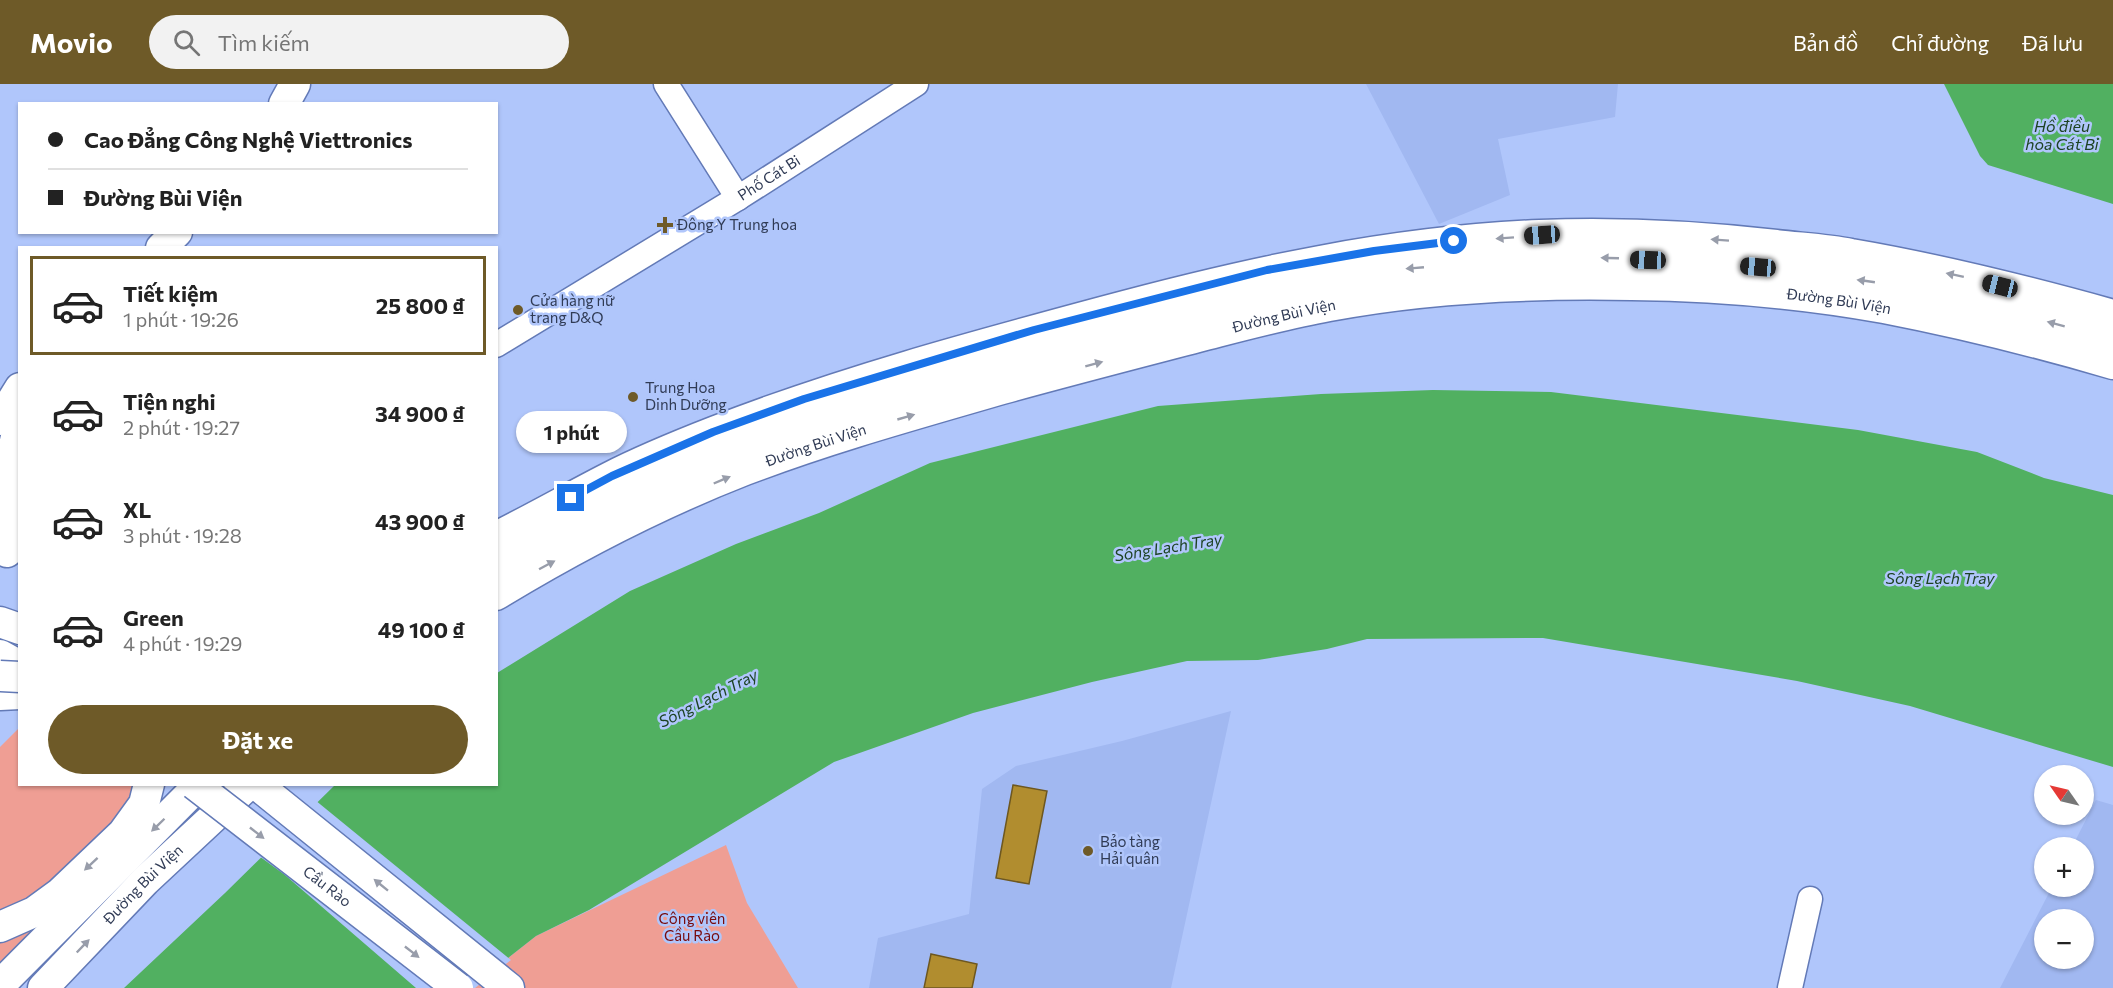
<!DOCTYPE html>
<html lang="vi">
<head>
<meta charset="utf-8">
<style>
  body { margin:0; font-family:Commissioner,sans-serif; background:#f2f2f2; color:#222; height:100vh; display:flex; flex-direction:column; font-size:22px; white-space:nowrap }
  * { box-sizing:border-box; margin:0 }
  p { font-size:20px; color:#767676 }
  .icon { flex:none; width:33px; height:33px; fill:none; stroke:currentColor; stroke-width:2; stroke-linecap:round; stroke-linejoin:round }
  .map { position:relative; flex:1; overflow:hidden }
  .panel { position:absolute; left:18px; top:162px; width:480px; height:540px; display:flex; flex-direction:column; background:#fff; border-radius:0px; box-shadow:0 2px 4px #0004 }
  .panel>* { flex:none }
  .hud { position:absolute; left:18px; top:18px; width:480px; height:132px; border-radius:0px; box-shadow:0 2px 4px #0004; display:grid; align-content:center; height:132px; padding:0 30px; background:#fff }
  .needle { width:39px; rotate:304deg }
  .fabs { position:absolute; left:2034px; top:681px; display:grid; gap:12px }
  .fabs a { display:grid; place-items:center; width:60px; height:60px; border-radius:50%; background:#fff; box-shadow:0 2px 4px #0004; font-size:30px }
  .end { position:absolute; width:27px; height:27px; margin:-14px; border:8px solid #1a73e8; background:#fff; box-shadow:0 0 0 3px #fff }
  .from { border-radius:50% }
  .bubble { position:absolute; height:42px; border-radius:21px; background:#fff; box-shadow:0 2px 4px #0004; font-size:20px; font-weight:700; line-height:42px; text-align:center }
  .car { position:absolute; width:18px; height:36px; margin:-18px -9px; border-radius:8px; box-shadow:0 0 4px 2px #0007; background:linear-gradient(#222 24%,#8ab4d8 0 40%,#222 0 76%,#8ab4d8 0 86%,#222 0) }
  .hud b { display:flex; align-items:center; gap:21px; height:57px; font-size:22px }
  .hud b+b { border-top:2px solid #e0e0e0 }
  .hud i { width:15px; height:15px; background:#222 }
  ul { padding:10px 0 0; list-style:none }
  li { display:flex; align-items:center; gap:18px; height:99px; margin:0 12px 9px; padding:0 18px; border:3px solid transparent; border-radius:0px }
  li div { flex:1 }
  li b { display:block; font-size:22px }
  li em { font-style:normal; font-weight:700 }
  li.active { border-color:#6e5a28 }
  li>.icon { width:54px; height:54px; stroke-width:1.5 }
  .button { display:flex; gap:12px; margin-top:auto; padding:12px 30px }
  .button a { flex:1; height:69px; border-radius:36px; background:#6e5a28; color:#fff; font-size:24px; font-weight:700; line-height:69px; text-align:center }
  header { display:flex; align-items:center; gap:36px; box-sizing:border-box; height:84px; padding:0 30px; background:#6e5a28; color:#fff }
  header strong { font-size:28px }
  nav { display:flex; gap:33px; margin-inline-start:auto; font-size:21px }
  .search { width:420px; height:54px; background:#f2f2f2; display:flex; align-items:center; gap:15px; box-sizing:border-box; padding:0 21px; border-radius:33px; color:#767676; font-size:22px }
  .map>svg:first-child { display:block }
  .built { fill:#a1b8f1; fill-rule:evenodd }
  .green { fill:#ef9e94 }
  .water { fill:#51b061 }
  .pier { fill:#b0c6fb }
  .building { fill:#b18d2f; stroke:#6d5720; stroke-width:1.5 }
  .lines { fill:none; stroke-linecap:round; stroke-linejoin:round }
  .minor-casing { stroke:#637ab7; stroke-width:27 }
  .major-casing { stroke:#637ab7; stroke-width:33 }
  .minor { stroke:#fff; stroke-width:24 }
  .major { stroke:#fff; stroke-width:30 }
  .major-bridge-casing { stroke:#637ab7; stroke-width:33; stroke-linecap:butt }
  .major-bridge { stroke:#fff; stroke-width:30 }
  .oneway { fill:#989daa }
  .route { stroke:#1a73e8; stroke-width:8 }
  .poi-dot { fill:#6e5a28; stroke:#b0c6fb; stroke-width:2 }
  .labels { text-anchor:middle; stroke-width:5; stroke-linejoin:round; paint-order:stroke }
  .street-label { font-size:15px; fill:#303b55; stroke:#b0c6fb }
  .poi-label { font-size:15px; fill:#303b55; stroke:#b0c6fb; text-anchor:start }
  .park-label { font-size:15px; fill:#780a0c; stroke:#b0c6fb }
  .water-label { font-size:16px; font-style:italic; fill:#1d4323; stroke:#b0c6fb }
</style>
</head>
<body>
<header>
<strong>Movio</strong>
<div class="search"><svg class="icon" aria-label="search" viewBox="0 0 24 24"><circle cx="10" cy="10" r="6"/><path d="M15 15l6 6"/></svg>Tìm kiếm</div>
<nav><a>Bản đồ</a><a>Chỉ đường</a><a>Đã lưu</a></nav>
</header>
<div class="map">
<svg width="2113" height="904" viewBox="0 0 2113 904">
  <rect width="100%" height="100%" fill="#b0c6fb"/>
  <g class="built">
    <path d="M1366 0H1618L1615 33 1498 55 1510 111 1439 140Z"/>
    <path d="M1231 627 1171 904H869L878 854 969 830 982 705 1016 682 1122 657Z"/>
    <path d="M2096 716 2113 721V904H2000L2052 803 2084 802V764L2072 763ZM2044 836H2084V874H2044Z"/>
  </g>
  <g class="green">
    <path d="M19 644 20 700 166 701 148 740 9 876 0 878V663Z"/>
    <path d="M726 761 747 819 798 904H470L536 852Z"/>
  </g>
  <g class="water">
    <path d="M1944 0H2113V120L1988 81 1980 72Z"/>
    <path d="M1433 306 1551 308 1858 346 1977 368 2044 394 2113 411V683L1910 622 1797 597 1543 554 1367 555 1327 565 1258 576 1187 577 1092 598 973 629 834 678 589 826 536 852 470 904H124L225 809 335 701 496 700 497 589 630 507 736 460 819 429 930 379 1158 322 1321 310Z"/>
  </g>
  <path class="pier" d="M315 716 511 876 475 904H416L285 791 259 772Z"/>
  <g class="building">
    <path d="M1013 701 1047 707 1029 800 996 794Z"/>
    <path d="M931 870 977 880 972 904H924Z"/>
  </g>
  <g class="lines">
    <defs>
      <g id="minor">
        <path d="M666 0 738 114"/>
        <path id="s1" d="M496 261 738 114 916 0"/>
        <path d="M1790 904 1810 815"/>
      </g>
      <g id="major">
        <path d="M284 20 295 0"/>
        <path d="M161 164 177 148"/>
        <path d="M0 336 20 304"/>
        <path d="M496 453C534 434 571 413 608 394 643 376 680 361 716 347 842 298 972 263 1102 228 1246 189 1391 157 1540 151 1619 148 1698 152 1776 161 1801 164 1826 165 1851 170 1939 185 2027 207 2113 231"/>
        <path d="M7 468 3 434V408L20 336"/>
        <path d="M496 479C576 437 655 395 739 363 850 322 964 290 1077 259 1158 237 1240 214 1322 198 1410 182 1501 174 1591 174 1688 174 1787 183 1884 200 1961 213 2037 235 2113 255"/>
        <path id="s2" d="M496 511C575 463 658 420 745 386 829 354 916 330 1002 305 1067 287 1133 270 1198 253 1241 242 1285 230 1329 222 1429 203 1531 199 1632 201 1716 202 1801 209 1884 224 1961 239 2038 258 2113 280"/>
        <path d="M0 538 20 545"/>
        <path d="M0 571 20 582"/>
        <path d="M0 611 20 610"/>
        <path d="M256 700 509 904"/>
        <path d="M0 843 34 828 60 809 123 749 144 720 149 700"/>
        <path d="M0 901 200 700"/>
        <path id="s3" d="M43 904 145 797 249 700"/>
      </g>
    </defs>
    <use href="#minor" class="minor-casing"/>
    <use href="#major" class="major-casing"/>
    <use href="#minor" class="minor"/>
    <use href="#major" class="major"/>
    <defs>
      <g id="major-bridge">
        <path d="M0 592 20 593"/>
        <path id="s4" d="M194 700 458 904"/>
      </g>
    </defs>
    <use href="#major-bridge" class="major-bridge-casing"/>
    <use href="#major-bridge" class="major-bridge"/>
  </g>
  <defs><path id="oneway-solid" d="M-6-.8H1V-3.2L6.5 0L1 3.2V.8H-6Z" transform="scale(1.5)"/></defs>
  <g class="oneway">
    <use href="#oneway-solid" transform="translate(1505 154) rotate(176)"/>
    <use href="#oneway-solid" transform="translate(1720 156) rotate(-176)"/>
    <use href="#oneway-solid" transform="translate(1610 174) rotate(-178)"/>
    <use href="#oneway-solid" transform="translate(1415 184) rotate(175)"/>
    <use href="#oneway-solid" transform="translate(1955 191) rotate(-168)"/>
    <use href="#oneway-solid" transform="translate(1866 197) rotate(-172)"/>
    <use href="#oneway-solid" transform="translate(2056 240) rotate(-165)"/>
    <use href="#oneway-solid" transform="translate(1094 280) rotate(-15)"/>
    <use href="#oneway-solid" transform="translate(906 333) rotate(-16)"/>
    <use href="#oneway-solid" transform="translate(722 396) rotate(-23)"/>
    <use href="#oneway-solid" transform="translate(547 481) rotate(-28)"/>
    <use href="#oneway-solid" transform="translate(158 741) rotate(136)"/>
    <use href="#oneway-solid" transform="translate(257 749) rotate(38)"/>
    <use href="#oneway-solid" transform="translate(91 780) rotate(137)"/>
    <use href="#oneway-solid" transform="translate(381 801) rotate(-141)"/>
    <use href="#oneway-solid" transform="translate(83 862) rotate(-46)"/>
    <use href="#oneway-solid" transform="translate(412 868) rotate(38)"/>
  </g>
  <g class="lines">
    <path class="route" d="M571 414 612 392 713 348 804 315 1034 246 1267 186 1374 167 1454 157"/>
  </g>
  <g class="poi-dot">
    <path d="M662 132h6v6h6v6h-6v6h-6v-6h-6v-6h6z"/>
    <circle cx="518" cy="226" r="6"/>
    <circle cx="633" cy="313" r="6"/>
    <circle cx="1088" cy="767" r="6"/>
  </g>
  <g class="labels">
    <g class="street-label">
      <text dy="5" stroke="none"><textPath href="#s1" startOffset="320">Phố Cát Bi</textPath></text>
      <text dy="5" stroke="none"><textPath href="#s2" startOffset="1398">Đường Bùi Viện</textPath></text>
      <text dy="5" stroke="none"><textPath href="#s2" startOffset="840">Đường Bùi Viện</textPath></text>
      <text dy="5" stroke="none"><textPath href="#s2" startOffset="354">Đường Bùi Viện</textPath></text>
      <text dy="5" stroke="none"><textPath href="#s3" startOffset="144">Đường Bùi Viện</textPath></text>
      <text dy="5" stroke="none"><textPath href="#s4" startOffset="168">Cầu Rào</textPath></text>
    </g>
    <g class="poi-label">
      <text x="677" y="146">Đông Y Trung hoa</text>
      <text x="530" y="222">Cửa hàng nữ<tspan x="530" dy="17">trang D&amp;Q</tspan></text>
      <text x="645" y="309">Trung Hoa<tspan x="645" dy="17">Dinh Dưỡng</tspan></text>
      <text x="1100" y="763">Bảo tàng<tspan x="1100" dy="17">Hải quân</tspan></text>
    </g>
    <g class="park-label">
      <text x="692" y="840">Công viên<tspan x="692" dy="17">Cầu Rào</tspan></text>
    </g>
    <g class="water-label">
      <text x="2062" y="48">Hồ điều<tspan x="2062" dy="18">hòa Cát Bi</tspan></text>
      <text transform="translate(1168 463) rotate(-9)" y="6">Sông Lạch Tray</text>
      <text x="1940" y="500">Sông Lạch Tray</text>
      <text transform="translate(708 614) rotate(-27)" y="6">Sông Lạch Tray</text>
    </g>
  </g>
</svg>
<div class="fabs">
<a><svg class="needle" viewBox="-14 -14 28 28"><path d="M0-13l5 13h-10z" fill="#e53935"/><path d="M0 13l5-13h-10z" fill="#767676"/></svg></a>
<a>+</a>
<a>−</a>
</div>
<i class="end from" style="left:1454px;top:157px"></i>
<i class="end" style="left:571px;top:414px"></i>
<div class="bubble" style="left:516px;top:327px;width:111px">1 phút</div>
<i class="car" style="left:1542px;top:151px;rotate:266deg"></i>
<i class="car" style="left:1648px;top:176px;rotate:272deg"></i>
<i class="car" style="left:1758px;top:183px;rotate:275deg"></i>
<i class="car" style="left:2000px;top:202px;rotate:284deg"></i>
<div class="hud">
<b><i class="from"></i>Cao Đẳng Công Nghệ Viettronics</b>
<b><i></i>Đường Bùi Viện</b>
</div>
<section class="panel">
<ul>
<li class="active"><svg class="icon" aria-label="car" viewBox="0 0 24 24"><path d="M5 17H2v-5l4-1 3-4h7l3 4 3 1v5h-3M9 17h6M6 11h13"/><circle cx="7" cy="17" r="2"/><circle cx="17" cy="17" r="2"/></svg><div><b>Tiết kiệm</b><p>1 phút · 19:26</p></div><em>25 800 ₫</em></li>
<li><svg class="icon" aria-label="car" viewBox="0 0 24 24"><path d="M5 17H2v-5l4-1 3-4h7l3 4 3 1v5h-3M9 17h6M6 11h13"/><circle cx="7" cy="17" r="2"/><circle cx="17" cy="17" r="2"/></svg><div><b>Tiện nghi</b><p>2 phút · 19:27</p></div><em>34 900 ₫</em></li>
<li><svg class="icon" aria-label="car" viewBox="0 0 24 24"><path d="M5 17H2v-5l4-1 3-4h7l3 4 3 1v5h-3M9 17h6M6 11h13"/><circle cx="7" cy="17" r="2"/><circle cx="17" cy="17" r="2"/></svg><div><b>XL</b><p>3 phút · 19:28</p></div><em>43 900 ₫</em></li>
<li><svg class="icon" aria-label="car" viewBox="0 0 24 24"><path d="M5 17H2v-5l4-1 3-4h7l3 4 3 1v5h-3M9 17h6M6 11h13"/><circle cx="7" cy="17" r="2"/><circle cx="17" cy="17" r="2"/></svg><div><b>Green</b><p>4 phút · 19:29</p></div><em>49 100 ₫</em></li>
</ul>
<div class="button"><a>Đặt xe</a></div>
</section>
</div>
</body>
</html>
